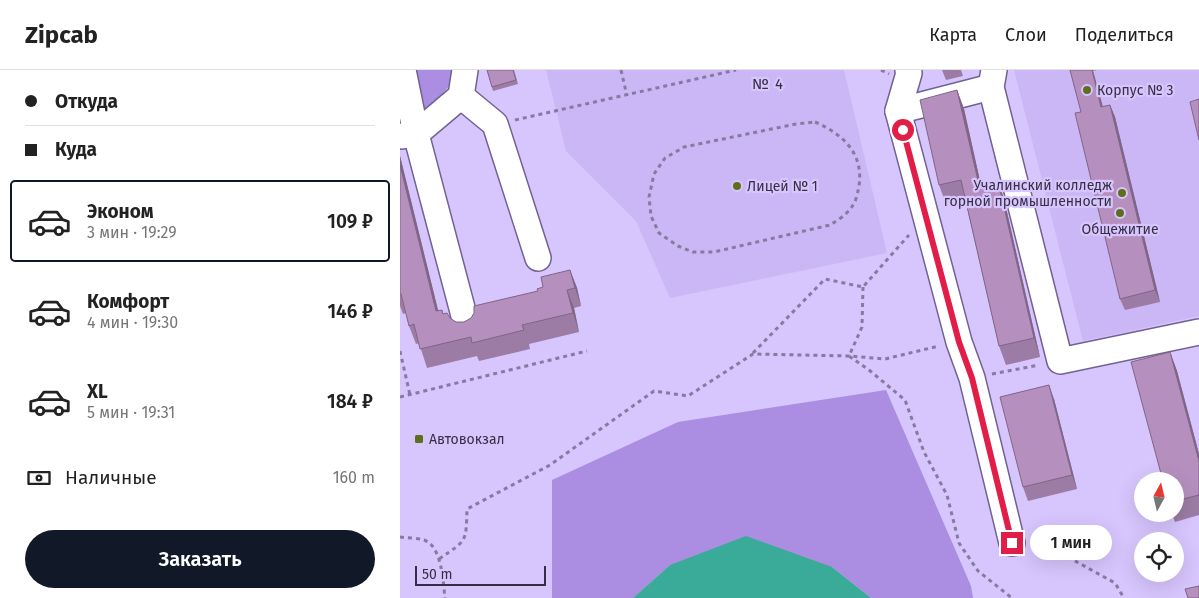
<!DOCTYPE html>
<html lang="ru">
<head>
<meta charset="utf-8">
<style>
  body { margin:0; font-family:"Fira Sans",sans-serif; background:#f2f2f2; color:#222; height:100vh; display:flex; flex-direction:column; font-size:19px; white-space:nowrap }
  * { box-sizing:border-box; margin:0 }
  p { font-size:16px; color:#767676 }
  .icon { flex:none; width:28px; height:28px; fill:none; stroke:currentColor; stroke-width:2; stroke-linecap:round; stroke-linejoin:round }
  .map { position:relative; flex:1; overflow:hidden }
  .drawer { display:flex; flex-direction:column; background:#fff; width:400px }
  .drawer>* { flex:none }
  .hud { display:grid; align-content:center; height:110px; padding:0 25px; background:#fff }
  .needle { width:32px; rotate:8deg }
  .tools { position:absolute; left:734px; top:402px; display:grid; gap:10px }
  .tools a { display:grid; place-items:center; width:50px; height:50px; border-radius:50%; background:#fff; box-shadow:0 5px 20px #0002; font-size:25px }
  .scale { position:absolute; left:15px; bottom:12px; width:131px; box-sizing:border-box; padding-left:5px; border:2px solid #362e44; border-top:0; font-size:14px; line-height:18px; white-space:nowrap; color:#362e44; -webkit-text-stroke:4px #d7c5fd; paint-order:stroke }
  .end { position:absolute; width:22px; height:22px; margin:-11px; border:6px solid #e11d48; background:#fff; box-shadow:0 0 0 2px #fff }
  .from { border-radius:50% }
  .bubble { position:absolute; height:35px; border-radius:18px; background:#fff; box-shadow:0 5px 20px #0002; font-size:16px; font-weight:600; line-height:35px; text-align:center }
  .hud b { display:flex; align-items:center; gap:18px; height:48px; font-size:19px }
  .hud b+b { border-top:1px solid #e0e0e0 }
  .hud i { width:12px; height:12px; background:#222 }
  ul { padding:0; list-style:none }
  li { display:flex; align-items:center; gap:15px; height:82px; margin:0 10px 8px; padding:0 15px; border:2px solid transparent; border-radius:5px }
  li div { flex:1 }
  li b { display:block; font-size:19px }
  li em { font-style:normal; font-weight:600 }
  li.current { border-color:#111827 }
  li>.icon { width:45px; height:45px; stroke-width:1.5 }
  .pay { display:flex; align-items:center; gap:12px; height:55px; padding:0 25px; font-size:19px }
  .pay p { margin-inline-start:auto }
  .primary-button { display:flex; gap:10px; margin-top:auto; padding:10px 25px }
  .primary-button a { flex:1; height:58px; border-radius:30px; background:#111827; color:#fff; font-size:20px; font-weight:600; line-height:58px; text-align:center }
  header { display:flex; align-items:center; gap:30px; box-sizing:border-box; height:70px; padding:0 25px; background:#fff; border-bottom:1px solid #e0e0e0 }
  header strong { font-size:24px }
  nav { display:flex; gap:28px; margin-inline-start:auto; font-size:18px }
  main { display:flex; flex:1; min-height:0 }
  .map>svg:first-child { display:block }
  .built { fill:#cbb7f5 }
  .green { fill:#ab8ee1 }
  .water { fill:#39ab98 }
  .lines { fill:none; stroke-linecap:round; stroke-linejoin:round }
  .minor-casing { stroke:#726193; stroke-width:28 }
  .path { stroke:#877aa1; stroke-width:3; stroke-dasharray:4 4; stroke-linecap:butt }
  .minor { stroke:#fff; stroke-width:25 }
  .wall { fill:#9c7ca4 }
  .shaded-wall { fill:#7f6586 }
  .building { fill:#b590bf; stroke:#7f6586 }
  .route { stroke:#e11d48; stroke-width:6 }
  .poi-dot { fill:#5f6e1a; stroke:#d7c5fd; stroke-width:2 }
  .labels { text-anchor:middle; stroke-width:4.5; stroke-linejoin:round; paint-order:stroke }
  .poi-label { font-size:14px; fill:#362e44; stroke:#d7c5fd; text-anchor:start }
  .neighbourhood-label { font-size:15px; letter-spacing:1px; fill:#362e44; stroke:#d7c5fd }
</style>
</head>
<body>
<header>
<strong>Zipcab</strong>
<nav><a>Карта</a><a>Слои</a><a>Поделиться</a></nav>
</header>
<main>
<section class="drawer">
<div class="hud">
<b><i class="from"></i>Откуда</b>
<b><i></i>Куда</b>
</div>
<ul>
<li class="current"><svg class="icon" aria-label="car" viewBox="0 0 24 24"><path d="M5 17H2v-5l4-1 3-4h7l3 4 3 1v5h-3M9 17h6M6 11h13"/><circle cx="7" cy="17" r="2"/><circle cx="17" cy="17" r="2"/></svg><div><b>Эконом</b><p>3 мин · 19:29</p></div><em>109 ₽</em></li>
<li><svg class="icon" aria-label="car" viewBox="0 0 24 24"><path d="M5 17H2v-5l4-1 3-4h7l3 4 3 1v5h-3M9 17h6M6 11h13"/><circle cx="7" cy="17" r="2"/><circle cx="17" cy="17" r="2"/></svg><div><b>Комфорт</b><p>4 мин · 19:30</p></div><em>146 ₽</em></li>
<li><svg class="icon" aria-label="car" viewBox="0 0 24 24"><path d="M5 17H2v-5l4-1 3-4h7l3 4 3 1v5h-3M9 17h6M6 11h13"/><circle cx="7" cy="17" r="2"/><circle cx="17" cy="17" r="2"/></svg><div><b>XL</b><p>5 мин · 19:31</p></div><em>184 ₽</em></li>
</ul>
<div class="pay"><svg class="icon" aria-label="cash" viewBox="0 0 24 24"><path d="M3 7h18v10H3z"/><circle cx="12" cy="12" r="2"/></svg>Наличные<p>160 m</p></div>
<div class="primary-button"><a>Заказать</a></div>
</section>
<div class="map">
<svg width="799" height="528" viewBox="0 0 799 528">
  <rect width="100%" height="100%" fill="#d7c5fd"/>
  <g class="built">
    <path d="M146 0H444L487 183 270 228 236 151 166 81Z"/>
    <path d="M614 0H799V246L683 271Z"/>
  </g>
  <g class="green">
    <path d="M10 0H56L53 11 26 45Z"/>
    <path d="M486 320 571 516 573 528H471L432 497 270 495 233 528H152V410L278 352Z"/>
  </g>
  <path class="water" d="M346 466 432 497 471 528H233L270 495Z"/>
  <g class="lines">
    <defs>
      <g id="minor">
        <path d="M3 0 16 64 67 257"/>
        <path d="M508 0 509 3 498 41 559 272 572 308 612 473"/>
        <path d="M594 0 591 17 660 291 799 262"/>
        <path d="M61 26 95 54 138 188"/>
        <path d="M498 41 591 17"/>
        <path d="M2 66 16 64 61 26 65 0"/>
      </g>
    </defs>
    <use href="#minor" class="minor-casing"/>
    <g class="path">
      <path d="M221 0 227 26"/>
      <path d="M481 0 489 4"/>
      <path d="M115 50 336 0"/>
      <path d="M415 52C445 65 466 86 458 121 457 125 456 131 453 135 448 144 438 150 430 155L314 182H293L278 176 259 163 251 146 249 127 254 104 265 88 284 77 396 54Z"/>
      <path d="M463 217 462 257 449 286 469 300 505 330 524 382 547 425 559 473 578 501 612 528"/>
      <path d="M0 281 10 325"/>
      <path d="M353 283 425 209 463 217 509 165"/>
      <path d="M592 304 639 295"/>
      <path d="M0 327 187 281"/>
      <path d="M0 467C8 468 17 468 24 470 42 476 43 512 45 528"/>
      <path d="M632 471H639L715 513 724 528"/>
      <path d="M39 489C67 470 66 473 67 439L150 395 254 321 288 326 353 284 449 286 485 289 539 276"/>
    </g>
    <use href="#minor" class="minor"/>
  </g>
  <g class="wall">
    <path d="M87 0H114L118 14 93 21Z"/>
    <path d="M542 0H561L563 6 546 10Z"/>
    <path d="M670 0H697L693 1 703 37 710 35 715 47 760 232 725 240 720 229 681 42Z"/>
    <path d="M557 20 564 39 581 115 598 111 604 129 640 287 606 295 599 276 565 129 546 134 539 115Z"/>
    <path d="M0 86 38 241 42 240 43 244 56 252H64L138 221 170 200 177 218 181 236 174 238 179 262 129 274 130 279 79 291 77 286 27 298 19 273 16 274 9 256 6 243 3 244 0 236Z"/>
    <path d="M770 282 777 301 799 384V445L775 452 772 444H775V411Z"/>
    <path d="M654 329 677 419 628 431 623 417Z"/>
  </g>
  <g class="shaded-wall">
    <path d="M692 0 693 1 706 49 701 37Z"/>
    <path d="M557 20 564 39 585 134 579 115Z"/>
    <path d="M710 35 715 47 760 232 755 220Z"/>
    <path d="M0 86 43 260 36 241 0 95Z"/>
    <path d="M598 111 604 129 640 287 634 268Z"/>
    <path d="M170 200 177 218 181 236 175 218Z"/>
    <path d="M167 220 174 238 179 262 173 243Z"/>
    <path d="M770 282 777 301 799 384V391Z"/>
    <path d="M649 315 654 329 677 419 672 405Z"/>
  </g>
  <g class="building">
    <path d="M87 0H113L116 10 92 17Z"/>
    <path d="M670 0H692L701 37 710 35 755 220 720 229 675 43 681 42Z"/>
    <path d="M557 20 579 115 598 111 634 268 599 276 561 110 539 115 520 30Z"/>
    <path d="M799 29V70L790 32Z"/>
    <path d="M0 95 36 241 42 240 43 244 47 243 50 248 56 252H64L71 248 74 243V236L138 221 137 219 143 217 141 207 170 200 175 218 167 220 173 243 122 255 124 260 72 273 71 267 20 279 14 254 9 256 1 224H0Z"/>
    <path d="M770 282 799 391V425L775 431V411H763L731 292Z"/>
    <path d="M649 315 672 405 623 417 600 327Z"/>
    <path d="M799 516V528H788L785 519Z"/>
  </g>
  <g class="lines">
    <path class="route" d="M503 60 559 272 572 308 612 473"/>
  </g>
  <g class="poi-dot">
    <circle cx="687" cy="20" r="5"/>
    <circle cx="337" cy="116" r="5"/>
    <circle cx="722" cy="123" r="5"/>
    <circle cx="720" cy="143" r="5"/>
    <rect x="14" y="364" width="10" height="10" rx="2.5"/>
  </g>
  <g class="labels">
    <g class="poi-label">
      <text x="697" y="25">Корпус № 3</text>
      <text x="712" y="120" text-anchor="end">Учалинский колледж<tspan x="712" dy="16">горной промышленности</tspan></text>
      <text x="347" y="121">Лицей № 1</text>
      <text x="720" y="164" text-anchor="middle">Общежитие</text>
      <text x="29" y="374">Автовокзал</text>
    </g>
    <g class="neighbourhood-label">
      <text x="368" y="19">№ 4</text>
    </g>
  </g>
</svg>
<div class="tools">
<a><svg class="needle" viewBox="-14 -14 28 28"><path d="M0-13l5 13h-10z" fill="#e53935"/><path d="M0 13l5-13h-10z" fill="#767676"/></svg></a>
<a><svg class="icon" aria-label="locate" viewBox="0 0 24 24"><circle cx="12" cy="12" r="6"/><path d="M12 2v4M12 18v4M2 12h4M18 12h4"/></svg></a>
</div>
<div class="scale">50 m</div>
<i class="end from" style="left:503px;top:60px"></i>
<i class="end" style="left:612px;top:473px"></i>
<div class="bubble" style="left:630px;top:455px;width:82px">1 мин</div>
</div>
</main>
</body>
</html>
